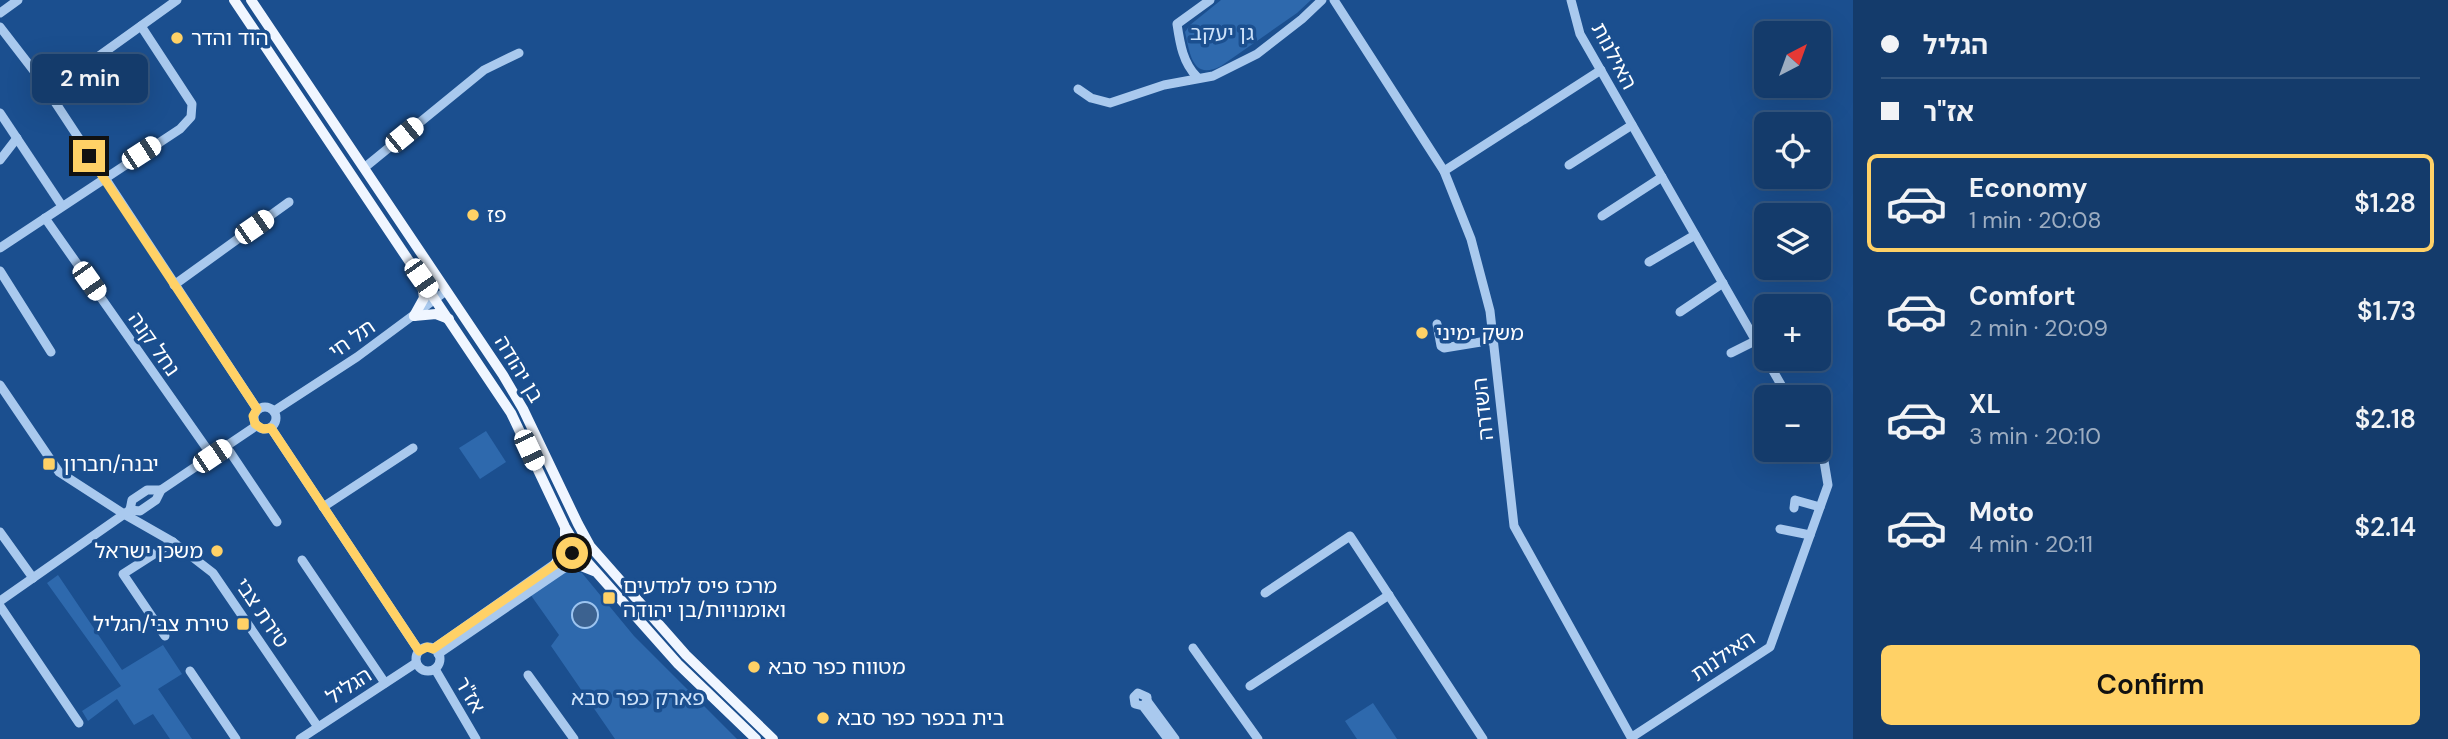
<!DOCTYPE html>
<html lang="en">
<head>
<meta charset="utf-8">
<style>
  body { margin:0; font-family:"DM Sans","Noto Sans Hebrew",sans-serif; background:#214673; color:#f1f3f6; height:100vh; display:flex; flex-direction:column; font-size:26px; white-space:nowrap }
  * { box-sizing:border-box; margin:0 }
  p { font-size:23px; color:#9dadc1 }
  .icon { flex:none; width:38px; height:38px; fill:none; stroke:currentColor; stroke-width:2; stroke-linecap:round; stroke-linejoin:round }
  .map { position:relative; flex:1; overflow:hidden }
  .side { display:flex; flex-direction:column; background:#143b6b; width:595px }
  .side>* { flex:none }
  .banner { display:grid; align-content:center; height:154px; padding:0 28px; background:#143b6b }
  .needle { width:46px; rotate:41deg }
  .fabs { position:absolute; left:1754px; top:21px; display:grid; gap:14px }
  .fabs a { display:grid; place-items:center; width:77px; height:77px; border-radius:10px; background:#143b6b; box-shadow:0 7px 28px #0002,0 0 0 2px #33557e; font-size:35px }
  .end { position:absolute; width:32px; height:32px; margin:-16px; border:9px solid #ffd166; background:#111; box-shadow:0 0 0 4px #111 }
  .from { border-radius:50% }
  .bubble { position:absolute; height:49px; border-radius:10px; background:#143b6b; box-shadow:0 7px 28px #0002,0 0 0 2px #33557e; font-size:23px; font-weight:600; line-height:49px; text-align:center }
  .car { position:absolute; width:21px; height:42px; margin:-21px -10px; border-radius:9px; box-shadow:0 0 5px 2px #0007; background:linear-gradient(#fff 24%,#345 0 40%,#fff 0 76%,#345 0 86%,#fff 0) }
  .banner b { display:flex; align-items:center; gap:24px; height:66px; font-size:26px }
  .banner b+b { border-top:2px solid #33557e }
  .banner i { width:18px; height:18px; background:#f1f3f6 }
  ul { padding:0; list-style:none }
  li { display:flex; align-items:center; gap:21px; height:98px; margin:0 14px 10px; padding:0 14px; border:4px solid transparent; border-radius:10px }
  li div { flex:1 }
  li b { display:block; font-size:26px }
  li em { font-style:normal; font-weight:600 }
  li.selected { border-color:#ffd166 }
  li>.icon { width:63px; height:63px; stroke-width:1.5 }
  .primary-button { display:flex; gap:14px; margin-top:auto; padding:14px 28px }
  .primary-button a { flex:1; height:80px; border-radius:10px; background:#ffd166; color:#111; font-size:28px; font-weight:600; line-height:80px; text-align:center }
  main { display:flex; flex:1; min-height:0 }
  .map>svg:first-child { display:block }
  .green { fill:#2e69ad }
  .water { fill:#3c6290; stroke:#9cc4f0; stroke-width:2 }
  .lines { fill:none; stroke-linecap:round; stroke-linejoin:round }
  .minor { stroke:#a9c9ee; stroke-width:9 }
  .major { stroke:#f0f6ff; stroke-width:10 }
  .route { stroke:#ffd166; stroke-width:9 }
  .poi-dot { fill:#ffd166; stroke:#1b4f8f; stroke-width:2.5 }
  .labels { text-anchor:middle; stroke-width:7; stroke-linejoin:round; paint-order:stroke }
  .park-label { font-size:21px; fill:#cfe3fa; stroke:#1b4f8f }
  .poi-label { font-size:21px; fill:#fff; stroke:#1b4f8f; text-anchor:start }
  .street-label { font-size:21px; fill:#fff; stroke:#1b4f8f }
</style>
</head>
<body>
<main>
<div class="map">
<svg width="1853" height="739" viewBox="0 0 1853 739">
  <rect width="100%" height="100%" fill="#1b4f8f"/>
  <g class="green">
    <path d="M1221 0H1311L1297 13 1221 66C1192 81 1190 53 1185 32L1190 25Z"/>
    <path d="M486 431 506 462 480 479 459 448Z"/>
    <path d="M567 569 582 573 634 636 737 739H615L551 646 559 635 530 594Z"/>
    <path d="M58 575 122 670 163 645 182 674 158 689 192 739H170L153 714 134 725 117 699 88 721 82 711 121 686 47 583Z"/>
    <path d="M1373 703 1397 739H1357L1345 721Z"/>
  </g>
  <circle class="water" cx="585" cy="615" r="13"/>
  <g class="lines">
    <g class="minor">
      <path d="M1334 0 1444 171 1471 239 1490 311 1514 526 1632 739"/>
      <path d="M1571 0 1580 34 1788 397"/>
      <path d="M0 13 18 0"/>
      <path d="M0 27 44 84"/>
      <path d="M1197 77C1183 63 1180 44 1177 24L1210 0"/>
      <circle cx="52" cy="89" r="10"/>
      <path d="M60 84 177 0"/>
      <path d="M1078 89 1091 98 1110 103 1164 85 1213 76 1257 54 1302 19 1322 0"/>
      <path d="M53 99 257 409"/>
      <path d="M0 113 62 206"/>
      <path d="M0 160 17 138"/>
      <path d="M1569 165 1632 125"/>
      <path d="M364 168 484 70 519 53"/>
      <path d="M1444 171 1601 70"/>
      <path d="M1602 216 1662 177"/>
      <path d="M45 218 212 456"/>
      <path d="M0 248 180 129 191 117 192 104 141 26"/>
      <path d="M1649 262 1695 235"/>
      <path d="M0 271 51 352"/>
      <path d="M174 285 289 202"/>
      <path d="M1680 312 1723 283"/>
      <path d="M1437 324 1441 346 1444 348 1493 340"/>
      <path d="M1731 353 1755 341"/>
      <path d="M0 385 59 472 124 514 173 542 213 573 318 727"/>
      <circle cx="265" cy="418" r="11"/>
      <path d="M274 411 357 357 446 291"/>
      <path d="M271 428 419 651"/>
      <path d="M226 446 277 522"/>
      <path d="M323 507 413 448"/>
      <path d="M1794 508 1795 500 1820 507"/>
      <path d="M130 510 132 500 147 490H161"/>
      <path d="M1780 529 1810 535"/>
      <path d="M0 532 33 578"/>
      <path d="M302 560 385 683"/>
      <path d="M1265 593 1350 536 1483 739"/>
      <path d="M0 601 130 510 140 511 156 500 161 490 256 426"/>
      <path d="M0 606 79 723"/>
      <path d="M165 636 123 574 173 542"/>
      <circle cx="428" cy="659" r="12"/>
      <path d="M1193 648 1258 739"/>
      <path d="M433 649 556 563 578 549 590 546"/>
      <path d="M438 654 582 556 586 551"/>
      <path d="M435 669 476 739"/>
      <path d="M190 671 236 739"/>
      <path d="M528 675 574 739"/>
      <path d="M1250 686 1389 595"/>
      <path d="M1147 701 1175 739"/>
      <path d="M1143 706 1147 701V697L1138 693 1134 697 1135 704 1143 706 1168 739"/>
      <path d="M1632 737 1770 647 1828 485 1824 461 1818 450"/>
      <path d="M300 739 416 663"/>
    </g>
    <g class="major">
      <path d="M234 0 511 413 565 527 582 556 678 664 756 739"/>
      <path d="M251 0 503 375 523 409 578 524 590 546 686 655 773 739"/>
      <path d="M414 316 424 298 422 283"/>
      <path d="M414 316 436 314 449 319"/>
      <path d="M556 563 565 547V530"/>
      <path d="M566 567 579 565 594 571"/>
    </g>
  </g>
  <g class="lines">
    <path class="route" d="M89 156 257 409 253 416 255 424 263 429 271 428 419 651 427 647 433 649 572 553"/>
  </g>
  <g class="poi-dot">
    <circle cx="177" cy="38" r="7"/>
    <circle cx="473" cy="215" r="7"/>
    <circle cx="1422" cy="333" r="7"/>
    <rect x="42" y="457" width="14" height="14" rx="3.5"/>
    <circle cx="217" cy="551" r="7"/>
    <rect x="602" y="591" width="14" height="14" rx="3.5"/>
    <rect x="236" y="617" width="14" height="14" rx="3.5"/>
    <circle cx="754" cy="667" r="7"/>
    <circle cx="823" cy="718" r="7"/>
  </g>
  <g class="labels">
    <g class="park-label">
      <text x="1222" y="40">גן יעקב</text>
      <text x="638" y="705">פארק כפר סבא</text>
    </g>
    <g class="poi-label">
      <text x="191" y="45">הוד והדר</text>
      <text x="487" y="222">פז</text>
      <text x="1436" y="340">משק ימיני</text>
      <text x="63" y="471">יבנה/חברון</text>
      <text x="203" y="558" text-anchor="end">משכן ישראל</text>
      <text x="623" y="593">מרכז פיס למדעים<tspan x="623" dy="24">ואומנויות/בן יהודה</tspan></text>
      <text x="229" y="631" text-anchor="end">טירת צבי/הגליל</text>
      <text x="768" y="674">מטווח כפר סבא</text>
      <text x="837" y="725">בית בכפר כפר סבא</text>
    </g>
    <g class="street-label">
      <text transform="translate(1614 56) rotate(62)" y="7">האילנות</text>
      <text transform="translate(352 339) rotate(-35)" y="7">תל חי</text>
      <text transform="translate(154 344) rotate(55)" y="7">נחל קנה</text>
      <text transform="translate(519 369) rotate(59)" y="7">בן יהודה</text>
      <text transform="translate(1483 409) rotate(-96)" y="7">השדרה</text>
      <text transform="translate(262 613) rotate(56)" y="7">טירת צבי</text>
      <text transform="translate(1723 656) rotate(-34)" y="7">האילנות</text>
      <text transform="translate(349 686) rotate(-33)" y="7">הגליל</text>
      <text transform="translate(470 695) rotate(60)" y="7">אז"ר</text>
    </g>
  </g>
</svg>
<div class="fabs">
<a><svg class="needle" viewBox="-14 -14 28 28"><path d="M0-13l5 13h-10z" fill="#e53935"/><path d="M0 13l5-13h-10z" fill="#9dadc1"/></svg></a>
<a><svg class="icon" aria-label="locate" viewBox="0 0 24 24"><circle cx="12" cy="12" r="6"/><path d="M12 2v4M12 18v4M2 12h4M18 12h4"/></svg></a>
<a><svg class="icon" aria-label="layers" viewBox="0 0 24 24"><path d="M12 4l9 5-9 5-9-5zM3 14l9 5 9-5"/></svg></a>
<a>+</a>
<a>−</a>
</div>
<i class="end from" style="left:572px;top:553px"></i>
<i class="end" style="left:89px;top:156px"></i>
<div class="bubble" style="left:32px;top:54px;width:116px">2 min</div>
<i class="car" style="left:404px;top:135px;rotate:51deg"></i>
<i class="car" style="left:141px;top:153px;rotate:57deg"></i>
<i class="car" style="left:254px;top:227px;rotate:55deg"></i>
<i class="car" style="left:421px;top:278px;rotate:145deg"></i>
<i class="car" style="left:89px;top:281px;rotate:145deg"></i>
<i class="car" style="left:529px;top:450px;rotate:155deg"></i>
<i class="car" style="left:212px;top:456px;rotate:56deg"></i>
</div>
<section class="side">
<div class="banner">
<b><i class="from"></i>הגליל</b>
<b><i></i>אז&quot;ר</b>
</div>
<ul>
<li class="selected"><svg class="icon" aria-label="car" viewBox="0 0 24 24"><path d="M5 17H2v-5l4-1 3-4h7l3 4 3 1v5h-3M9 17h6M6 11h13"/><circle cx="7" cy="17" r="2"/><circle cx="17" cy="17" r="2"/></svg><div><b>Economy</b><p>1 min · 20:08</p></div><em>$1.28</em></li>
<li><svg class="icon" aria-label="car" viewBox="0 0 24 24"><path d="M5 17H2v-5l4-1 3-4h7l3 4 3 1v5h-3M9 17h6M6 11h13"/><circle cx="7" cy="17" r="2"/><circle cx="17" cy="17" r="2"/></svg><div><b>Comfort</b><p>2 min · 20:09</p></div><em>$1.73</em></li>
<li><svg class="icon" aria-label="car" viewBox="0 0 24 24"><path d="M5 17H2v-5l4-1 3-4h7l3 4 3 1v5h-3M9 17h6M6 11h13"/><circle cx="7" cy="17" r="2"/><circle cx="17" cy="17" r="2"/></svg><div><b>XL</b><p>3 min · 20:10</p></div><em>$2.18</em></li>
<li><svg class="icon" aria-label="car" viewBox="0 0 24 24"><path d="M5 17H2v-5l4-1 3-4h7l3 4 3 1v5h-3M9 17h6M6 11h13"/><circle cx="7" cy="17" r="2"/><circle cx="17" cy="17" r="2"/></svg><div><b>Moto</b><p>4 min · 20:11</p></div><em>$2.14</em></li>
</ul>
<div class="primary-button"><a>Confirm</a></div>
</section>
</main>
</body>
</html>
